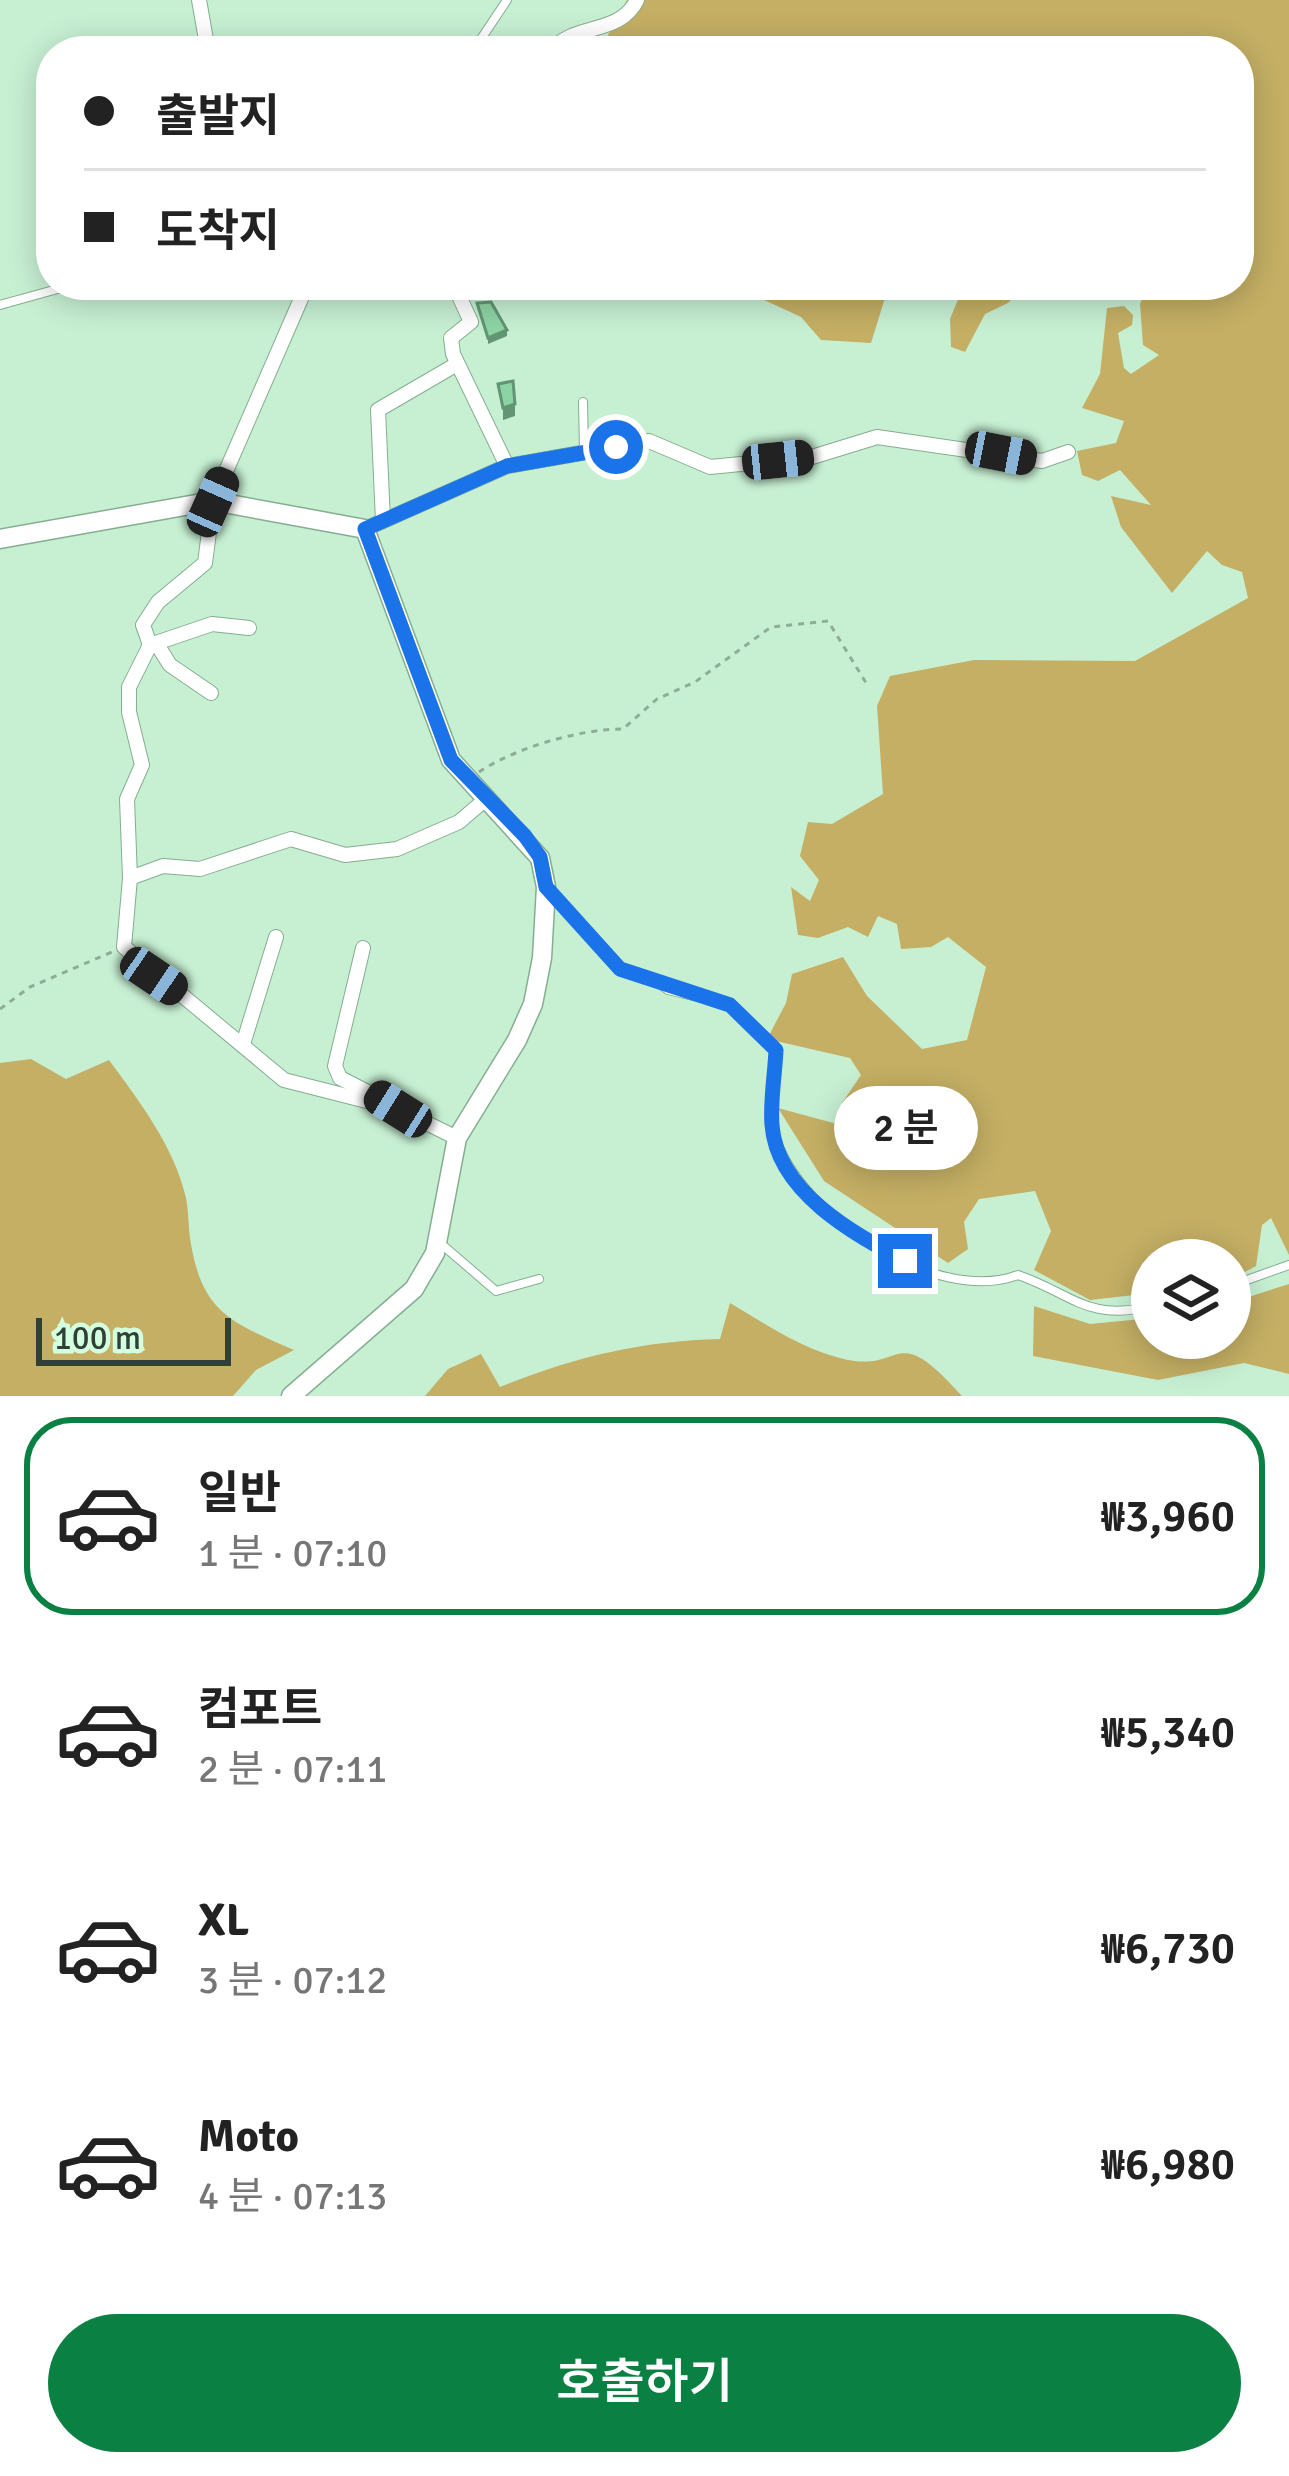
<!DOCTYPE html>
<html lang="ko">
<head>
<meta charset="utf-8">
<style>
  body { margin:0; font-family:Signika,"Noto Sans KR",sans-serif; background:#f6f6f6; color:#222; height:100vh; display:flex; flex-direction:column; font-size:45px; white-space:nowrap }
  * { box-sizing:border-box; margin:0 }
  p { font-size:39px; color:#767676 }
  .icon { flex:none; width:66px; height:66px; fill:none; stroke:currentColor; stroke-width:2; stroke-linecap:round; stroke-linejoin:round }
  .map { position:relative; height:1396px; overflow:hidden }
  .details { display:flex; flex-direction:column; background:#fff; flex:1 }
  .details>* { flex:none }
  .hud { position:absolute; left:36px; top:36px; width:1218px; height:264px; border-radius:48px; box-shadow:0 6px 30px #0003; display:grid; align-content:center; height:264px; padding:0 48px; background:#fff }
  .fabs { position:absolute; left:1131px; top:1239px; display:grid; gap:24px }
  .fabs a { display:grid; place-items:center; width:120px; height:120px; border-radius:50%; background:#fff; box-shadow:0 6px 30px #0003; font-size:60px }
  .scale { position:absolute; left:36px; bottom:30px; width:195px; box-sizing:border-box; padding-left:12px; border:6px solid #2f4034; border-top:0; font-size:33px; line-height:42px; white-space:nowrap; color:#2f4034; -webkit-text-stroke:9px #d4fee0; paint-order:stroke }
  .end { position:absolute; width:54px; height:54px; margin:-27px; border:15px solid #1a73e8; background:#fff; box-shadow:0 0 0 6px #fff }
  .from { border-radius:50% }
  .bubble { position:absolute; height:84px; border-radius:42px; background:#fff; box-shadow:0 6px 30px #0003; font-size:39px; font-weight:600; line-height:84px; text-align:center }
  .car { position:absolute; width:36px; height:72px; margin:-36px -18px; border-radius:15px; box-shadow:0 0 9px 3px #0007; background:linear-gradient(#222 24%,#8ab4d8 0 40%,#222 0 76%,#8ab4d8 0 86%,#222 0) }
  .hud b { display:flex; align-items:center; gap:42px; height:114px; font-size:45px }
  .hud b+b { border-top:3px solid #e0e0e0 }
  .hud i { width:30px; height:30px; background:#222 }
  ul { padding:21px 0 0; list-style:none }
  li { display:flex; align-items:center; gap:36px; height:198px; margin:0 24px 18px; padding:0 24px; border:6px solid transparent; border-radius:48px }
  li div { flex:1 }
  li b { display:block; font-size:45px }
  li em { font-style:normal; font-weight:600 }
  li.current { border-color:#0b8043 }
  li>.icon { width:108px; height:108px; stroke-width:1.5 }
  .cta { display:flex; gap:24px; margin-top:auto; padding:24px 48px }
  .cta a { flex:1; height:138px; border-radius:72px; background:#0b8043; color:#fff; font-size:48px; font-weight:600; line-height:138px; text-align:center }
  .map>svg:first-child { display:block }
  .forest { fill:#c4af64 }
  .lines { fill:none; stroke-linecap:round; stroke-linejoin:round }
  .service-casing { stroke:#85ad91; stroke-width:10 }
  .minor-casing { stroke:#85ad91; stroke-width:16 }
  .tertiary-casing { stroke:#85ad91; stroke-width:21 }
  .path { stroke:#8ead97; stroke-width:3; stroke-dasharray:6 6; stroke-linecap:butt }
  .service { stroke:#fff; stroke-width:8 }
  .minor { stroke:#fff; stroke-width:14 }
  .tertiary { stroke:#fff; stroke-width:18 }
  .shaded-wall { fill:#639473 }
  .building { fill:#8dd4a4; stroke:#639473; stroke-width:3 }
  .route { stroke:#1a73e8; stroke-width:15 }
</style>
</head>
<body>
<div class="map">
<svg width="1289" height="1396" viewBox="0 0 1289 1396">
  <rect width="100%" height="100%" fill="#c7f0d3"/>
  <g class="forest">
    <path d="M627 0H1289V1255L1271 1218 1262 1225 1256 1266 1230 1280V1260H1152V1293L1090 1300 1034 1270 1051 1231 1035 1191 979 1199 964 1222 968 1249 948 1263 824 1181 778 1108 837 1124 842 1103 861 1075 850 1058 767 1039 786 1003 792 974 843 957 867 996 922 1049 967 1040 986 967 948 937 931 947 901 949 897 924 878 916 868 937 848 927 818 938 798 935 791 887 810 901 819 880 800 856 808 822 832 824 883 794 877 706 890 676 974 660 1135 661 1248 598 1242 572 1222 565 1207 551 1172 593 1121 527 1111 496 1151 505 1120 470 1098 481 1082 475 1077 451 1116 443 1124 421 1082 408 1100 374 1107 308 1124 306 1133 315 1132 325 1118 333 1124 368 1131 374 1159 355 1143 345 1140 304 1148 285H1239V51H584L607 37Z"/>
    <path d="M732 285H889L871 343 821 340 801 317Z"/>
    <path d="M964 285H1025L1008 303 985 314 965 352 951 347 950 319Z"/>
    <path d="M31 1059 66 1079 109 1060C139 1101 174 1146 186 1198 189 1213 188 1229 191 1244 203 1315 234 1323 294 1350L256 1370 233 1396H0V1063Z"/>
    <path d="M1289 1284V1374L1244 1363 1158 1380 1033 1356 1034 1306 1090 1324 1152 1318V1338H1230V1303Z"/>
    <path d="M730 1303C766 1324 800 1348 840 1358 905 1376 891 1316 962 1396H425L448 1369 481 1354 500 1387C574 1357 641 1341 720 1339Z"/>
  </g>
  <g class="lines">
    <defs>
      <g id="service">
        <path d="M473 51 507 0"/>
        <path d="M0 305 72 285"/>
        <path d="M583 402 584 451"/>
        <path d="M551 892 620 969 649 976 668 990 730 1005 776 1050C775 1075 767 1109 774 1133 797 1215 936 1306 1018 1275 1073 1294 1087 1322 1152 1306"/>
        <path d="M439 1242 496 1291 539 1279"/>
        <path d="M1230 1286 1289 1265"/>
      </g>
      <g id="minor">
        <path d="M199 0 208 51"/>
        <path d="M551 51C575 22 619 36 637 0"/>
        <path d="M454 285 471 322 451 338 453 354 507 466"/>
        <path d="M383 521 378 410 457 364"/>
        <path d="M365 529 507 466 649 441 710 467 812 457 877 437 1042 461 1068 452"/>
        <path d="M249 628 212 624 150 645 143 625 158 602 205 563 213 501 307 285"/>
        <path d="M150 645 129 687V712L142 765 127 799 130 878 124 947 284 1080 398 1109 457 1138"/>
        <path d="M158 646 170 665 211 693"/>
        <path d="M130 878 163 866 200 869 291 839 345 855 397 849 459 822 487 798"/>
        <path d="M363 948 335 1066 340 1078 389 1103"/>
        <path d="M244 1041 276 937"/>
      </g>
      <path id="tertiary" d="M0 539 213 501 365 529 451 760 540 858 546 887 542 958 533 1004 517 1040 457 1138 435 1253 414 1289 291 1396"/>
    </defs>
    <use href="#service" class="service-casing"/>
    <use href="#minor" class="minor-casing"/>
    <use href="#tertiary" class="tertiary-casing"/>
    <g class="path">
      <path d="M479 772C515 748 579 729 623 729L657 699 695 682 771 627 828 621 868 686"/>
      <path d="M0 1009 30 987 112 952"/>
    </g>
    <use href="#service" class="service"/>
    <use href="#minor" class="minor"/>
    <use href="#tertiary" class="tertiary"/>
  </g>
  <g class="shaded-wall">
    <path d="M507 330V336L488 344V338Z"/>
    <path d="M515 404V416L503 420V408Z"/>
  </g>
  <g class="building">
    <path d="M491 302 507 330 488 338 477 303Z"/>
    <path d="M513 381 515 404 503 408 498 384Z"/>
  </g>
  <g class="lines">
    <path class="route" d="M616 447 507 466 365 529 451 760 525 836 540 857 546 887 620 969 730 1005 776 1050C775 1074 770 1101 772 1125 777 1192 854 1234 905 1261"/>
  </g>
</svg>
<div class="fabs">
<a><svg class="icon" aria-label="layers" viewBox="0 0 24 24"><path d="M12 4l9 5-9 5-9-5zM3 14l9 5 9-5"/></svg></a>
</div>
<div class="scale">100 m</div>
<i class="end from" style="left:616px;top:447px"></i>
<i class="end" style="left:905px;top:1261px"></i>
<div class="bubble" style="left:834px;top:1086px;width:144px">2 분</div>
<i class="car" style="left:1001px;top:453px;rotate:101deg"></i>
<i class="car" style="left:778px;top:460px;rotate:84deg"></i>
<i class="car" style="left:213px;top:502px;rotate:24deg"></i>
<i class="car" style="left:154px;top:976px;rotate:124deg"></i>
<i class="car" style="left:398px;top:1109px;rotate:302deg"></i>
<div class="hud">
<b><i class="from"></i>출발지</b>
<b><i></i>도착지</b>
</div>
</div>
<section class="details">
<ul>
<li class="current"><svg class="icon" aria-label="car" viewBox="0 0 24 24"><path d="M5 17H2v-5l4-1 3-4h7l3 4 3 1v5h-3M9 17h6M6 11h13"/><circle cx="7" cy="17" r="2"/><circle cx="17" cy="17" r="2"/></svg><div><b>일반</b><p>1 분 · 07:10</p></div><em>₩3,960</em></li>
<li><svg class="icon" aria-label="car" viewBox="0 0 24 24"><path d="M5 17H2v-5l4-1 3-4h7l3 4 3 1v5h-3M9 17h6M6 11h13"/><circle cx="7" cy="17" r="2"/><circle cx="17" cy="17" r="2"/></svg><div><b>컴포트</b><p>2 분 · 07:11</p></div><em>₩5,340</em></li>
<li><svg class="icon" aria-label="car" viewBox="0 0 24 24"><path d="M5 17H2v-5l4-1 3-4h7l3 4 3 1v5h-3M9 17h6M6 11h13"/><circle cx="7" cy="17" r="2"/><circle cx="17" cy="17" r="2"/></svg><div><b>XL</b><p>3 분 · 07:12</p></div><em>₩6,730</em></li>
<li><svg class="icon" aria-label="car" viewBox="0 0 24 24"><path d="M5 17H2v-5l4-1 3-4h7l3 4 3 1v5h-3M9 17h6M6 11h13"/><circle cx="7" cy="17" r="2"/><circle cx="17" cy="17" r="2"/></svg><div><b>Moto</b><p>4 분 · 07:13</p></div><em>₩6,980</em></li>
</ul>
<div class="cta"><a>호출하기</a></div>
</section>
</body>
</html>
